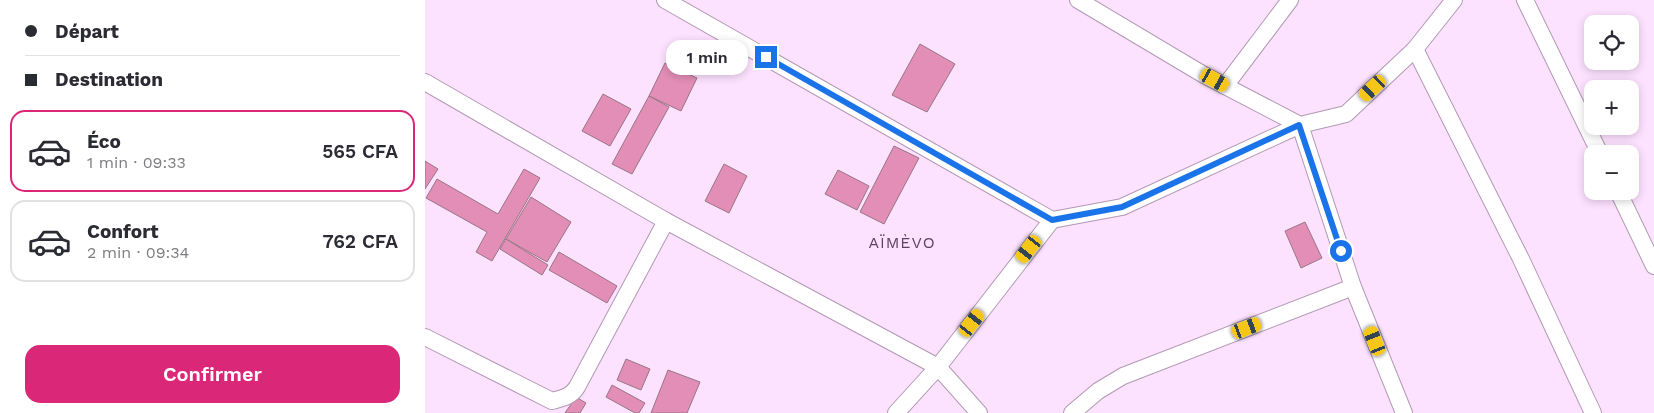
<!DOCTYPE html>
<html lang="fr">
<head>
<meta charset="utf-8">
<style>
  body { margin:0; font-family:"Work Sans",sans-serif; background:#f7f7f7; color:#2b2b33; height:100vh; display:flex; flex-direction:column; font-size:19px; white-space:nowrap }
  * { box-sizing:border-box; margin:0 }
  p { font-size:16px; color:#7c7c81 }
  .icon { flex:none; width:28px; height:28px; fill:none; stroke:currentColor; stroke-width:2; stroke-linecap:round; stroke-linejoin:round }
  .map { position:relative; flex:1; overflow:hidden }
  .sheet { display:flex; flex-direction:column; background:#fff; width:425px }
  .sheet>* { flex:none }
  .top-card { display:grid; align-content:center; height:110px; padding:0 25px; background:#fff }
  .tools { position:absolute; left:1159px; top:15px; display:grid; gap:10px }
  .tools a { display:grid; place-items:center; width:55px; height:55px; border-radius:10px; background:#fff; box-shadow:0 2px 8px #0003; font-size:25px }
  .end { position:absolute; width:22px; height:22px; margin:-11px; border:6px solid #1a73e8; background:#fff; box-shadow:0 0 0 2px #fff }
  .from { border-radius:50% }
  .bubble { position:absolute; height:35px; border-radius:15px; background:#fff; box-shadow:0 2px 8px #0003; font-size:16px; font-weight:600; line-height:35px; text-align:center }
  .car { position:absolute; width:15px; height:30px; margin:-15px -8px; border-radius:6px; box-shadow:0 0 4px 1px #0007; background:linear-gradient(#f5c518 24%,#345 0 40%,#f5c518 0 76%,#345 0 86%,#f5c518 0) }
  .top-card b { display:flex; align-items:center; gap:18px; height:48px; font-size:19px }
  .top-card b+b { border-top:1px solid #e1e1e2 }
  .top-card i { width:12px; height:12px; background:#2b2b33 }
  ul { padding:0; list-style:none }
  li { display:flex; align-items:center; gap:15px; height:82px; margin:0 10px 8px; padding:0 15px; border:2px solid #e1e1e2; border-radius:15px }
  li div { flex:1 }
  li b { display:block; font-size:19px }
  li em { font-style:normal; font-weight:600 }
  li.current { border-color:#db2777 }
  li>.icon { width:45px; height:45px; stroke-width:1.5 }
  .primary-button { display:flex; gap:10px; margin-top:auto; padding:10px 25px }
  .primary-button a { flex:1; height:58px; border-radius:15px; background:#db2777; color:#fff; font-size:20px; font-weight:600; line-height:58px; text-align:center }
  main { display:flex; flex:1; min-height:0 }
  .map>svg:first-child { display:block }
  .building { fill:#e38eb7; stroke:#987585 }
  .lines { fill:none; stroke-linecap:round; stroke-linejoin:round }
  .street-casing { stroke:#b198b3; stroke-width:18 }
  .street { stroke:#fff; stroke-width:16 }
  .route { stroke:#1a73e8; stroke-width:6 }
  .labels { text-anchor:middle; stroke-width:5; stroke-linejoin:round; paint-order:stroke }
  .quarter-label { font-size:16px; letter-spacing:1px; fill:#5b455d; stroke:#fde2ff }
</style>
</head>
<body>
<main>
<section class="sheet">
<div class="top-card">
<b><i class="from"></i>Départ</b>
<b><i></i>Destination</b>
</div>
<ul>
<li class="current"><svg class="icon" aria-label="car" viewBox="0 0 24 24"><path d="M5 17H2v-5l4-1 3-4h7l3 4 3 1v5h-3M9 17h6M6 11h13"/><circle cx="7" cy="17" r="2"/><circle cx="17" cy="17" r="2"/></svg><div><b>Éco</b><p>1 min · 09:33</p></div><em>565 CFA</em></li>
<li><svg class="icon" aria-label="car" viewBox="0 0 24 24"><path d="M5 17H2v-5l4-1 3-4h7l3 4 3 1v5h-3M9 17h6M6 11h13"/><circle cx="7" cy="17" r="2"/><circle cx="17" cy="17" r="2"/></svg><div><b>Confort</b><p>2 min · 09:34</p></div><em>762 CFA</em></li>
</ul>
<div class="primary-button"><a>Confirmer</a></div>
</section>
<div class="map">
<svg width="1229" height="413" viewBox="0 0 1229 413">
  <rect width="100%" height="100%" fill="#fde2ff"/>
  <g class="building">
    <path d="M495 44 530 64 502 112 467 95Z"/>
    <path d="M240 63 272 78 256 111 224 96Z"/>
    <path d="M178 94 206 109 185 146 157 131Z"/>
    <path d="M224 96 244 107 207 174 187 164Z"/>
    <path d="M469 146 494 158 459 224 435 212Z"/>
    <path d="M0 161 13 169 0 189Z"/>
    <path d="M299 164 322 176 304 213 280 201Z"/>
    <path d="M99 169 115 178 67 261 51 252 62 232 1 198 12 179 73 214Z"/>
    <path d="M413 170 444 186 432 210 400 194Z"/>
    <path d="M106 197 146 222 122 262 81 239Z"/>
    <path d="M880 222 897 258 876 268 860 231Z"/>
    <path d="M81 239 123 265 117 275 75 249Z"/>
    <path d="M134 252 192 286 182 303 124 270Z"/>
    <path d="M201 359 225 369 216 390 192 380Z"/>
    <path d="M243 370 275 382 262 413H226Z"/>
    <path d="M187 385 220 403 214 413H210L181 397Z"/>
    <path d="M151 397 161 403 155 413H140Z"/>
  </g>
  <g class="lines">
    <defs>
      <g id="street">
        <path d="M240 0 627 220"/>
        <path d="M653 0 779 75 875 125 928 287 979 413"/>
        <path d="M1100 0 1175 154"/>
        <path d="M990 49 1096 259 1168 413"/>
        <path d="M0 82 241 221 513 367 554 413"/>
        <path d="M800 86 865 0"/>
        <path d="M1193 191 1229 266"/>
        <path d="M0 337 127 401C137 398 146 397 152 387L241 221"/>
        <path d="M471 413 513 367 627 220 697 207 875 125 921 114 990 49 1029 0"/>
        <path d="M647 413 673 391 698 376 928 287"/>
      </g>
    </defs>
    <use href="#street" class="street-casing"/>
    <use href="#street" class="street"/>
  </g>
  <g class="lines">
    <path class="route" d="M341 57 627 220 697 207 874 125 916 251"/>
  </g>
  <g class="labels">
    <g class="quarter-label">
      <text x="477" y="248">AÏMÈVO</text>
    </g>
  </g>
</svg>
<div class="tools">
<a><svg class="icon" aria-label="locate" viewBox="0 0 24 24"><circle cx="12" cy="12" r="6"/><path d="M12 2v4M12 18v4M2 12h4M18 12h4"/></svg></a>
<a>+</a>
<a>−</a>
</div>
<i class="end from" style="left:916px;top:251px"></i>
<i class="end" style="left:341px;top:57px"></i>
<div class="bubble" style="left:241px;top:40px;width:82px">1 min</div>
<i class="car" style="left:790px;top:80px;rotate:119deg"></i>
<i class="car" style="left:948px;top:88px;rotate:227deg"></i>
<i class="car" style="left:604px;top:249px;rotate:218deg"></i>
<i class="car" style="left:547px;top:323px;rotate:38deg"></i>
<i class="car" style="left:822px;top:328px;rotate:69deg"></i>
<i class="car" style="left:950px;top:341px;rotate:338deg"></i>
</div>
</main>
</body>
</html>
